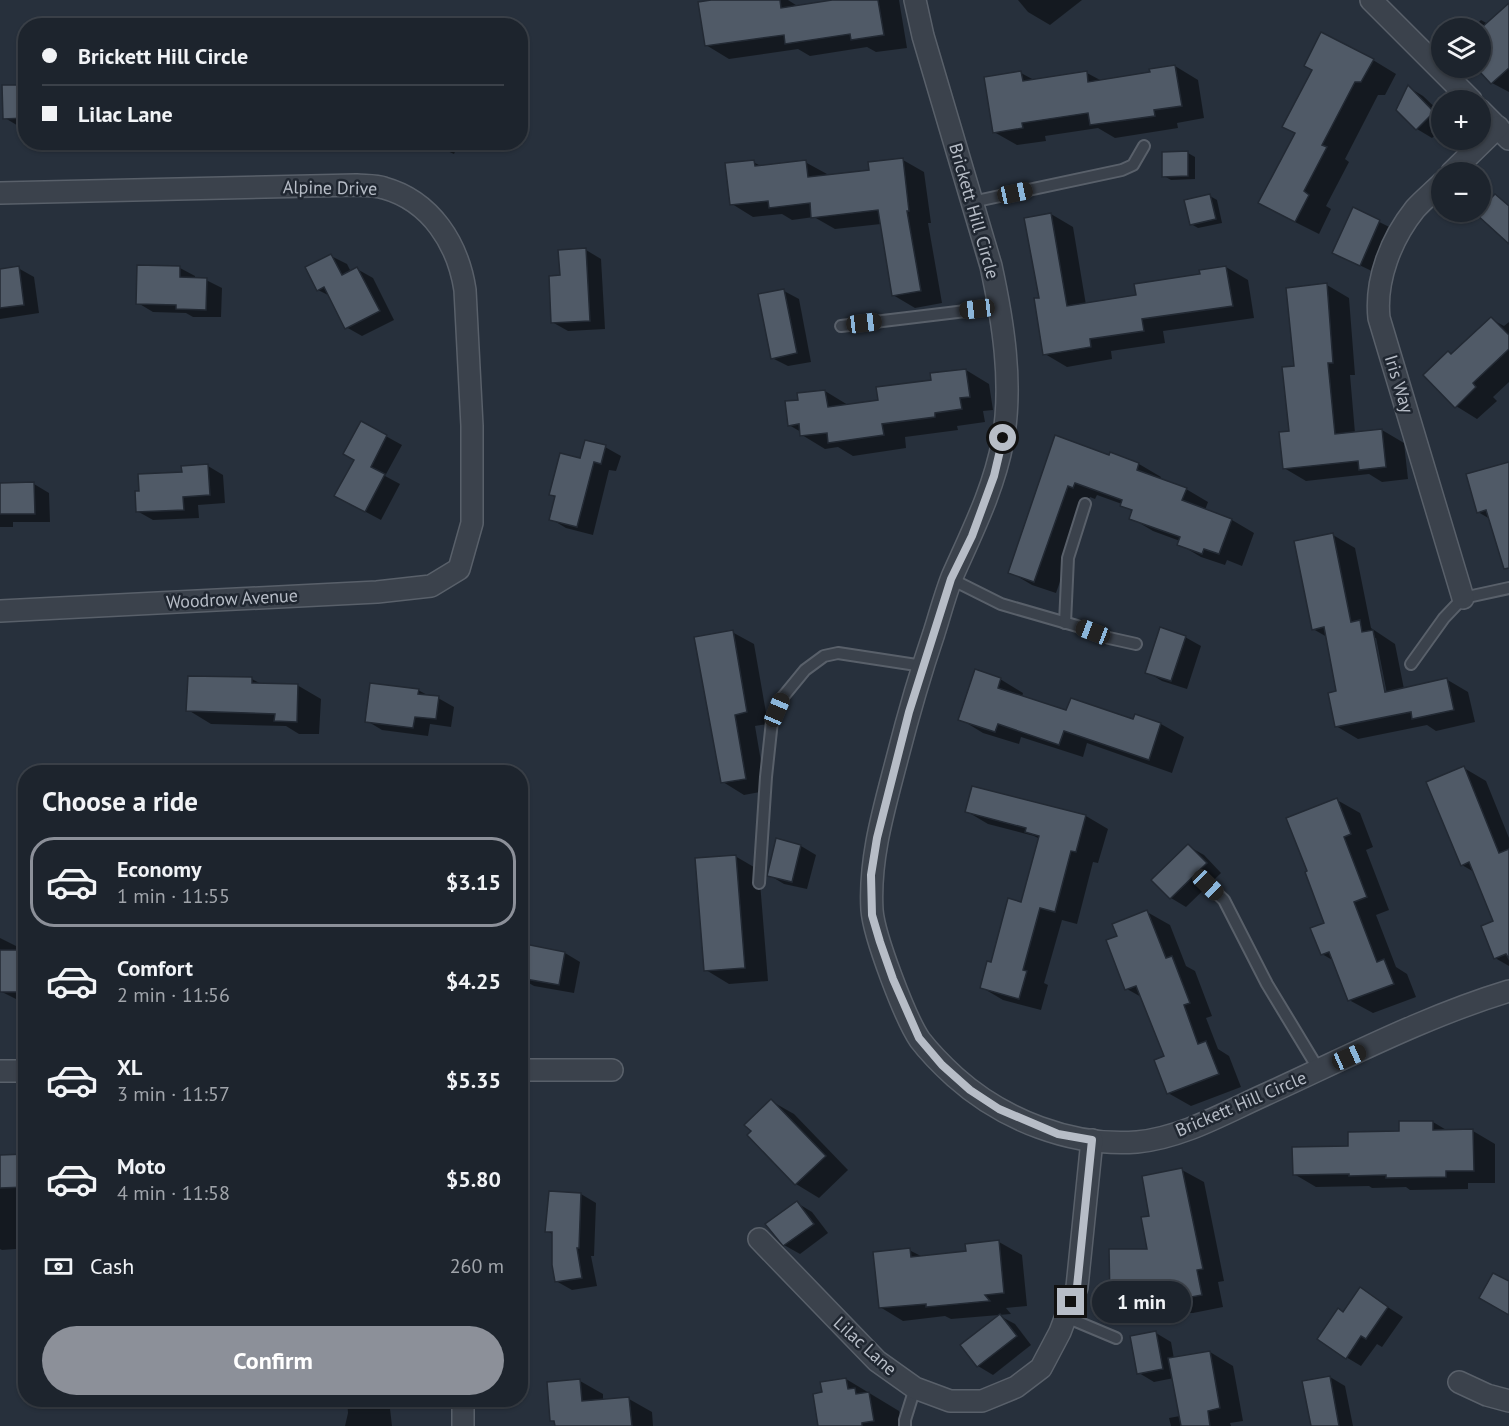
<!DOCTYPE html>
<html lang="en">
<head>
<meta charset="utf-8">
<style>
  body { margin:0; font-family:"PT Sans",sans-serif; background:#2a3039; color:#f1f3f6; height:100vh; display:flex; flex-direction:column; font-size:22px; white-space:nowrap }
  * { box-sizing:border-box; margin:0 }
  p { font-size:20px; color:#a0a4aa }
  .icon { flex:none; width:33px; height:33px; fill:none; stroke:currentColor; stroke-width:2; stroke-linecap:round; stroke-linejoin:round }
  .map { position:relative; flex:1; overflow:hidden }
  .drawer { position:absolute; left:18px; top:765px; width:510px; height:642px; display:flex; flex-direction:column; background:#1d242d; border-radius:24px; box-shadow:0 2px 4px #0004,0 0 0 2px #3b4149 }
  .drawer>* { flex:none }
  .guide { position:absolute; left:18px; top:18px; width:510px; height:132px; border-radius:24px; box-shadow:0 2px 4px #0004,0 0 0 2px #3b4149; display:grid; align-content:center; height:132px; padding:0 24px; background:#1d242d }
  .buttons { position:absolute; left:1431px; top:18px; display:grid; gap:12px }
  .buttons a { display:grid; place-items:center; width:60px; height:60px; border-radius:50%; background:#1d242d; box-shadow:0 2px 4px #0004,0 0 0 2px #3b4149; font-size:30px }
  .end { position:absolute; width:27px; height:27px; margin:-14px; border:8px solid #b7bdc7; background:#111; box-shadow:0 0 0 3px #111 }
  .from { border-radius:50% }
  .bubble { position:absolute; height:42px; border-radius:21px; background:#1d242d; box-shadow:0 2px 4px #0004,0 0 0 2px #3b4149; font-size:20px; font-weight:600; line-height:42px; text-align:center }
  .car { position:absolute; width:18px; height:36px; margin:-18px -9px; border-radius:8px; box-shadow:0 0 4px 2px #0007; background:linear-gradient(#222 24%,#8ab4d8 0 40%,#222 0 76%,#8ab4d8 0 86%,#222 0) }
  .guide b { display:flex; align-items:center; gap:21px; height:57px; font-size:22px }
  .guide b+b { border-top:2px solid #3b4149 }
  .guide i { width:15px; height:15px; background:#f1f3f6 }
  ul { padding:0; list-style:none }
  li { display:flex; align-items:center; gap:18px; height:90px; margin:0 12px 9px; padding:0 12px; border:3px solid transparent; border-radius:24px }
  li div { flex:1 }
  li b { display:block; font-size:22px }
  li em { font-style:normal; font-weight:600 }
  li.on { border-color:#8c9099 }
  li>.icon { width:54px; height:54px; stroke-width:1.5 }
  h2 { padding:0 24px; font-size:27px; line-height:72px }
  .pay { display:flex; align-items:center; gap:15px; height:66px; padding:0 24px; font-size:22px }
  .pay p { margin-inline-start:auto }
  .primary-button { display:flex; gap:12px; margin-top:auto; padding:12px 24px }
  .primary-button a { flex:1; height:69px; border-radius:36px; background:#8c9099; color:#fff; font-size:24px; font-weight:600; line-height:69px; text-align:center }
  .map>svg:first-child { display:block }
  .shadow { fill:#0007; fill-rule:evenodd }
  .building { fill:#505a67; stroke:#222933; stroke-width:1.5 }
  .lines { fill:none; stroke-linecap:round; stroke-linejoin:round }
  .lane-casing { stroke:#59606a; stroke-width:14 }
  .street-casing { stroke:#59606a; stroke-width:24 }
  .lane { stroke:#3b424c; stroke-width:10 }
  .street { stroke:#3b424c; stroke-width:21 }
  .route { stroke:#b7bdc7; stroke-width:8 }
  .labels { text-anchor:middle; stroke-width:5; stroke-linejoin:round; paint-order:stroke }
  .street-label { font-size:18px; fill:#b7bdc7; stroke:#202731 }
</style>
</head>
<body>
<div class="map">
<svg width="1509" height="1426" viewBox="0 0 1509 1426">
  <rect width="100%" height="100%" fill="#27303c"/>
  <g class="shadow">
    <path d="M720 0H788L799 7 841 0H899L907 48 876 52 867 47 810 56 798 49 729 59 706 45Z"/>
    <path d="M1018 0H1082L1050 25 1028 12Z"/>
    <path d="M1509 5V92L1492 83 1478 68H1480V28H1473L1481 20 1488 24Z"/>
    <path d="M1373 60 1396 74 1385 95H1378L1345 159 1349 162 1326 206 1331 209 1319 234 1283 216 1296 133Z"/>
    <path d="M1175 66 1198 80 1204 118 1177 123 1178 128 1115 138 1098 128 1045 136 1046 141 1017 145 994 132 1021 73 1034 80 1087 73 1102 81 1151 74Z"/>
    <path d="M26 86V126L20 127 5 118Z"/>
    <path d="M1408 87 1423 96 1442 114V129L1432 138 1417 129Z"/>
    <path d="M428 142H459L454 154Z"/>
    <path d="M1188 153 1195 157V179L1171 180 1164 176Z"/>
    <path d="M903 160 924 172 931 223H928L942 303 915 308 893 295 881 224 835 229 814 217 792 220 782 214 753 217 732 204 753 162 763 167 805 162 827 174V176L871 171Z"/>
    <path d="M1210 196 1217 200 1222 223 1198 228 1191 224Z"/>
    <path d="M1354 209 1395 230 1376 273 1334 253Z"/>
    <path d="M1051 214 1073 227 1086 305 1138 296 1226 267 1248 280 1254 318 1163 331 1165 343 1111 351 1112 359 1067 367 1045 354 1041 299Z"/>
    <path d="M586 250 601 259 605 329 568 331 552 322Z"/>
    <path d="M331 256 347 264 351 272 357 269 373 278 394 320 362 336 346 327 330 296 318 290Z"/>
    <path d="M18 268 34 277 39 313 0 319V270Z"/>
    <path d="M180 268 195 276V279L206 280 222 288 221 317H193L186 313 153 312 138 303Z"/>
    <path d="M1327 285 1349 298 1355 375H1350L1355 433 1382 430 1404 443 1408 479 1382 482 1369 474 1306 481 1284 468 1290 432 1296 368Z"/>
    <path d="M784 291 799 299 811 362 788 366 772 358Z"/>
    <path d="M1491 319 1504 326 1509 322V382L1493 397 1497 401 1477 419 1456 406 1453 355Z"/>
    <path d="M966 370 989 384 993 410 983 411 985 422 957 426 958 430 905 437 906 448 853 456 838 447 825 449 802 435 801 432 789 425 799 401 825 391 848 405 880 401Z"/>
    <path d="M362 423 402 445 385 476 400 484 381 520 351 504 355 460Z"/>
    <path d="M1056 437 1110 457 1111 454 1139 464 1161 477 1160 480 1186 489 1208 502 1205 510 1232 520 1254 533 1242 566 1227 560 1225 565 1201 557 1179 544 1180 541 1153 531 1131 518 1133 512 1122 504 1097 495 1095 499 1090 497 1056 593 1032 585 1010 572Z"/>
    <path d="M605 447 621 456 616 471 609 470 593 535 566 528 551 519 556 498 550 494 581 460Z"/>
    <path d="M1509 463V569L1505 567 1490 519 1478 512Z"/>
    <path d="M208 466 223 475 225 503 198 505 199 518 153 520 137 511 183 473Z"/>
    <path d="M34 484 49 493 50 522H13V527H0V485Z"/>
    <path d="M1333 535 1355 548 1371 628 1395 644 1404 689 1446 679 1468 692 1475 722 1436 731 1427 725 1358 739 1336 726 1338 692 1327 637 1313 629ZM1373 638H1376L1388 699H1386Z"/>
    <path d="M732 632 754 644 768 724 755 726 766 791 744 795 723 782Z"/>
    <path d="M1185 637 1201 646 1187 689 1162 681 1147 672Z"/>
    <path d="M252 679 261 684 297 685 321 699 319 734H299L286 726 211 724 188 710Z"/>
    <path d="M1000 679 1023 693 1022 697 1067 712 1134 721 1136 716 1161 724 1184 737 1172 773 1087 743 1083 757 1021 737 1019 744 983 733 960 719Z"/>
    <path d="M418 690 429 696 438 698 454 707 451 727 430 724 428 736 382 730 367 721Z"/>
    <path d="M1464 768 1486 781 1509 838V966L1495 958V922L1474 872 1462 865Z"/>
    <path d="M973 788 1086 816 1108 829 1098 863 1093 862 1077 924 1062 920 1044 983 1048 985 1041 1010 1003 1000 981 987 1022 904 1040 839 1034 836 988 824 966 811Z"/>
    <path d="M1337 800 1360 813 1373 847 1366 850 1389 910 1376 915 1396 967 1407 974 1416 997 1373 1013 1349 1000 1334 961 1322 954Z"/>
    <path d="M801 846 816 855 807 889 784 884 769 875Z"/>
    <path d="M1188 846 1204 855 1221 873 1186 907 1171 898Z"/>
    <path d="M735 856 759 870 768 981 729 984 706 970Z"/>
    <path d="M1147 912 1170 925 1186 966 1195 971 1212 1016 1206 1018 1218 1049 1229 1056 1241 1087 1191 1106 1168 1093 1165 1057 1143 998 1127 989 1119 937Z"/>
    <path d="M0 938 26 951V1004L0 991Z"/>
    <path d="M520 945 565 953 580 962 574 993 534 986 520 978Z"/>
    <path d="M771 1101 794 1114 848 1170 819 1198 796 1184 749 1135Z"/>
    <path d="M1433 1122 1448 1131H1473L1495 1144V1183H1468V1189L1410 1190 1406 1187 1372 1188 1369 1186 1316 1187 1294 1174 1401 1133V1123Z"/>
    <path d="M26 1155V1196H16V1249L2 1250 0 1249V1156Z"/>
    <path d="M1182 1170 1204 1182 1224 1281 1218 1282 1223 1307 1193 1313H1133L1111 1300 1149 1251 1151 1217Z"/>
    <path d="M581 1194 596 1203 594 1256H591L597 1286 572 1290 556 1281 554 1235 547 1231Z"/>
    <path d="M797 1203 812 1212 828 1233 800 1254 784 1245Z"/>
    <path d="M999 1242 1022 1255 1027 1306 1006 1308 1011 1314 951 1319 945 1316 903 1321 880 1307 909 1250 923 1257 968 1253Z"/>
    <path d="M1360 1289 1403 1317 1382 1347 1377 1344 1361 1366 1346 1357 1343 1313Z"/>
    <path d="M1000 1316 1015 1324 1031 1345 993 1375 978 1366 962 1345Z"/>
    <path d="M1156 1333 1171 1342 1174 1359 1210 1352 1233 1366 1243 1421 1230 1423 1231 1426H1171L1169 1418 1180 1416 1174 1378 1154 1382 1139 1373Z"/>
    <path d="M1330 1377 1345 1386 1353 1426H1312Z"/>
    <path d="M846 1379 899 1411 902 1426H820L824 1394Z"/>
    <path d="M580 1381 603 1394V1401L629 1399 652 1412 653 1426H556V1422L552 1420Z"/>
    <path d="M347 1400H389L392 1426H345L348 1413Z"/>
  </g>
  <g class="building">
    <path d="M711 0H780L781 8 832 0H878L884 35 851 40 850 34 785 44 784 35 705 46 698 2Z"/>
    <path d="M1509 3V68L1491 84 1480 72V29Z"/>
    <path d="M1321 32 1374 59 1361 82H1355L1322 145 1327 147 1304 191 1309 195 1295 222 1258 203 1295 133 1282 127 1312 70 1304 66Z"/>
    <path d="M1175 65 1182 106 1154 110 1155 116 1090 125 1088 113 1022 123 1023 128 993 133 984 77 1021 71 1023 81 1087 71 1088 82 1150 72 1149 69Z"/>
    <path d="M2 85H26V118L3 119Z"/>
    <path d="M1408 85 1434 112 1416 130 1396 110Z"/>
    <path d="M1188 151V176L1162 177V152Z"/>
    <path d="M903 158 909 211H907L921 291 892 296 878 210 811 218 810 203 769 208 768 201 730 205 725 163 754 160 755 166 806 160 808 177 869 170 868 162Z"/>
    <path d="M1210 194 1216 219 1190 225 1184 200Z"/>
    <path d="M1495 194 1509 206V244L1476 214Z"/>
    <path d="M1353 207 1380 220 1360 266 1332 253Z"/>
    <path d="M1051 213 1067 306 1136 295 1134 284 1200 274 1199 270 1226 266 1233 306 1142 319 1144 331 1090 339 1091 347 1043 355 1034 298H1039L1024 218Z"/>
    <path d="M586 248 590 321 551 323 549 276 560 275 558 250Z"/>
    <path d="M331 254 342 275 357 267 380 311 345 329 324 287 317 291 305 267Z"/>
    <path d="M137 265 180 266V277L207 278 206 310 176 309V305L136 304Z"/>
    <path d="M19 266 24 305 0 308V269Z"/>
    <path d="M1327 283 1333 363H1328L1335 434 1382 429 1386 467 1359 470 1358 461 1283 469 1279 432 1289 431 1282 367 1294 366 1286 288Z"/>
    <path d="M784 289 797 353 771 359 758 294Z"/>
    <path d="M1491 317 1509 335V349L1473 383 1476 387 1455 408 1423 375 1448 351 1451 354Z"/>
    <path d="M966 369 970 397 960 398 962 409 935 413V417L882 424 884 435 828 443 827 433 800 436 799 424 788 426 785 401 798 400 797 393 825 390 828 407 878 400 876 387 931 380 930 373Z"/>
    <path d="M361 421 387 435 371 467 385 474 365 512 334 496 354 460 343 454Z"/>
    <path d="M1055 435 1109 455 1110 452 1139 463 1137 470 1187 488 1182 500 1232 519 1219 554 1204 549 1202 554 1177 545 1180 537 1129 519 1132 510 1120 506 1122 500 1075 483 1073 488 1068 486 1034 582 1008 573Z"/>
    <path d="M585 440 606 445 601 464 594 462 577 527 549 520 555 496 549 495 560 453 580 458Z"/>
    <path d="M1509 462V568L1504 569 1486 510 1477 513 1466 474Z"/>
    <path d="M208 464 210 495 183 497 184 510 136 512 135 491H139L138 474 182 472 181 466Z"/>
    <path d="M34 482 35 514H0V483Z"/>
    <path d="M1333 533 1351 622 1360 620 1362 632 1373 630 1385 692 1447 678 1454 710 1412 719 1411 712 1335 727 1328 693 1336 691 1324 627 1312 630 1294 541Z"/>
    <path d="M1160 627 1186 636 1171 681 1145 673Z"/>
    <path d="M733 630 747 712 735 715 746 779 721 783 694 637Z"/>
    <path d="M975 669 1001 678 998 688 1066 710 1071 698 1133 719 1135 714 1161 723 1149 760 1064 731 1059 745 998 724 995 732 958 720Z"/>
    <path d="M188 676 252 677V683L298 684 297 722 274 721 275 714 186 711Z"/>
    <path d="M370 683 419 689 418 694 439 696 436 719 415 717 413 728 365 722Z"/>
    <path d="M1464 766 1499 853 1509 849V959L1506 954 1494 959 1481 926 1493 921 1469 862 1461 866 1426 782Z"/>
    <path d="M972 786 1086 815 1076 852 1071 851 1055 912 1040 908 1023 970 1027 971 1019 999 980 988 987 961 991 962 1008 898 1021 902 1039 836 1025 832 1026 828 965 812Z"/>
    <path d="M1337 798 1351 834 1344 837 1367 897 1354 902 1377 962 1384 959 1394 984 1348 1001 1329 952 1321 955 1310 928 1324 923 1305 872 1307 871 1286 818Z"/>
    <path d="M776 838 801 845 792 882 767 876Z"/>
    <path d="M1188 844 1207 863 1170 899 1151 880Z"/>
    <path d="M736 855 745 968 704 971 695 858Z"/>
    <path d="M1147 910 1166 958 1172 956 1190 1003 1184 1005 1198 1044 1206 1041 1219 1074 1167 1094 1154 1060 1164 1056 1136 986 1125 990 1106 940 1117 936 1112 924Z"/>
    <path d="M520 943 565 952 559 985 520 978Z"/>
    <rect x="0" y="950" width="26" height="42"/>
    <path d="M771 1099 826 1156 795 1185 747 1135 751 1131 744 1125Z"/>
    <path d="M1399 1121H1433V1130L1473 1129 1474 1171H1446V1177L1386 1178V1175L1349 1176V1174L1293 1175 1292 1147 1348 1146V1132L1399 1131Z"/>
    <path d="M26 1154V1187L0 1188V1155Z"/>
    <path d="M1182 1168 1203 1269 1197 1270 1202 1295 1170 1301H1110L1109 1249H1147L1141 1217 1149 1216 1142 1176Z"/>
    <path d="M549 1191 581 1193 579 1248H577L582 1278 555 1282 552 1265V1232H545Z"/>
    <path d="M797 1201 814 1224 783 1246 765 1224Z"/>
    <path d="M999 1240 1004 1293 985 1295 990 1301 926 1307V1304L879 1308 873 1252 910 1248 911 1257 966 1251 965 1244Z"/>
    <path d="M1493 1273 1509 1281V1315L1479 1298Z"/>
    <path d="M1360 1287 1388 1307 1366 1339 1361 1336 1346 1359 1317 1339 1338 1308 1343 1312Z"/>
    <path d="M1000 1314 1017 1336 977 1367 960 1345Z"/>
    <path d="M1156 1331 1163 1369 1137 1374 1130 1336Z"/>
    <path d="M1210 1351 1220 1408 1208 1411 1210 1426H1181L1168 1358Z"/>
    <path d="M1330 1376 1339 1426H1311L1302 1381Z"/>
    <path d="M846 1378 848 1389 855 1388 856 1394 869 1392 874 1421 862 1423V1426H818L813 1394 822 1392 820 1382Z"/>
    <path d="M580 1379 582 1401 629 1397 632 1426H555L554 1421H550L547 1382Z"/>
  </g>
  <g class="lines">
    <defs>
      <g id="lane">
        <path d="M972 202 1122 170 1133 165 1144 146"/>
        <path d="M841 326 999 307"/>
        <path d="M951 579 1001 604 1077 626 1109 638 1136 644"/>
        <path d="M1065 623 1068 558 1085 504"/>
        <path d="M1411 664 1444 618 1463 598 1509 588"/>
        <path d="M759 883 766 777 772 721 782 698 805 670 824 656 838 653 923 666"/>
        <path d="M1208 885 1224 900 1267 984 1319 1070"/>
        <path d="M1066 1317 1116 1338"/>
        <path d="M905 1426V1420L915 1388"/>
      </g>
      <g id="street">
        <path d="M915 0 923 36 991 266C1003 321 1013 383 1003 440 994 489 972 532 952 577 945 595 940 614 934 633 920 674 908 716 897 759 884 809 869 858 872 910 874 936 905 1018 920 1040 930 1053 943 1066 955 1077 1003 1120 1072 1147 1137 1142 1180 1138 1221 1115 1260 1097 1342 1060 1423 1017 1509 991"/>
        <path d="M1371 0 1471 100"/>
        <path d="M1480 110 1509 139"/>
        <path d="M1452 172 1498 127"/>
        <path d="M1442 183C1433 192 1423 200 1415 209 1391 239 1375 280 1379 318L1463 598"/>
        <path d="M0 193 356 185C365 186 375 185 384 188 431 201 458 244 465 290L472 426V523L459 569 431 586 377 592 0 611"/>
        <path d="M520 1070H612"/>
        <path d="M0 1071H26"/>
        <path d="M759 1239 877 1361 915 1388 950 1401H982L1016 1387 1041 1368 1060 1332 1077 1287 1092 1140"/>
        <path d="M1459 1382 1487 1395 1509 1401"/>
        <path d="M463 1426V1400"/>
      </g>
    </defs>
    <use href="#lane" class="lane-casing"/>
    <use href="#street" class="street-casing"/>
    <use href="#lane" class="lane"/>
    <use href="#street" class="street"/>
  </g>
  <g class="lines">
    <path class="route" d="M1003 438 994 476 972 536 951 579 909 712 877 838 871 875 872 915 880 942 893 979 919 1038 942 1065 970 1090 999 1109 1058 1134 1092 1140 1077 1287 1071 1302"/>
  </g>
  <g class="labels">
    <g class="street-label">
      <text transform="translate(330 188) rotate(1)" y="6">Alpine Drive</text>
      <text transform="translate(974 211) rotate(74)" y="6">Brickett Hill Circle</text>
      <text transform="translate(1399 384) rotate(73)" y="6">Iris Way</text>
      <text transform="translate(232 599) rotate(-3)" y="6">Woodrow Avenue</text>
      <text transform="translate(1241 1104) rotate(-23)" y="6">Brickett Hill Circle</text>
      <text transform="translate(865 1346) rotate(42)" y="6">Lilac Lane</text>
    </g>
  </g>
</svg>
<div class="buttons">
<a><svg class="icon" aria-label="layers" viewBox="0 0 24 24"><path d="M12 4l9 5-9 5-9-5zM3 14l9 5 9-5"/></svg></a>
<a>+</a>
<a>−</a>
</div>
<i class="end from" style="left:1003px;top:438px"></i>
<i class="end" style="left:1071px;top:1302px"></i>
<div class="bubble" style="left:1092px;top:1281px;width:99px">1 min</div>
<i class="car" style="left:1015px;top:193px;rotate:78deg"></i>
<i class="car" style="left:977px;top:309px;rotate:263deg"></i>
<i class="car" style="left:864px;top:323px;rotate:83deg"></i>
<i class="car" style="left:1093px;top:632px;rotate:291deg"></i>
<i class="car" style="left:777px;top:710px;rotate:23deg"></i>
<i class="car" style="left:1208px;top:885px;rotate:134deg"></i>
<i class="car" style="left:1349px;top:1057px;rotate:66deg"></i>
<div class="guide">
<b><i class="from"></i>Brickett Hill Circle</b>
<b><i></i>Lilac Lane</b>
</div>
<section class="drawer">
<h2>Choose a ride</h2>
<ul>
<li class="on"><svg class="icon" aria-label="car" viewBox="0 0 24 24"><path d="M5 17H2v-5l4-1 3-4h7l3 4 3 1v5h-3M9 17h6M6 11h13"/><circle cx="7" cy="17" r="2"/><circle cx="17" cy="17" r="2"/></svg><div><b>Economy</b><p>1 min · 11:55</p></div><em>$3.15</em></li>
<li><svg class="icon" aria-label="car" viewBox="0 0 24 24"><path d="M5 17H2v-5l4-1 3-4h7l3 4 3 1v5h-3M9 17h6M6 11h13"/><circle cx="7" cy="17" r="2"/><circle cx="17" cy="17" r="2"/></svg><div><b>Comfort</b><p>2 min · 11:56</p></div><em>$4.25</em></li>
<li><svg class="icon" aria-label="car" viewBox="0 0 24 24"><path d="M5 17H2v-5l4-1 3-4h7l3 4 3 1v5h-3M9 17h6M6 11h13"/><circle cx="7" cy="17" r="2"/><circle cx="17" cy="17" r="2"/></svg><div><b>XL</b><p>3 min · 11:57</p></div><em>$5.35</em></li>
<li><svg class="icon" aria-label="car" viewBox="0 0 24 24"><path d="M5 17H2v-5l4-1 3-4h7l3 4 3 1v5h-3M9 17h6M6 11h13"/><circle cx="7" cy="17" r="2"/><circle cx="17" cy="17" r="2"/></svg><div><b>Moto</b><p>4 min · 11:58</p></div><em>$5.80</em></li>
</ul>
<div class="pay"><svg class="icon" aria-label="cash" viewBox="0 0 24 24"><path d="M3 7h18v10H3z"/><circle cx="12" cy="12" r="2"/></svg>Cash<p>260 m</p></div>
<div class="primary-button"><a>Confirm</a></div>
</section>
</div>
</body>
</html>
